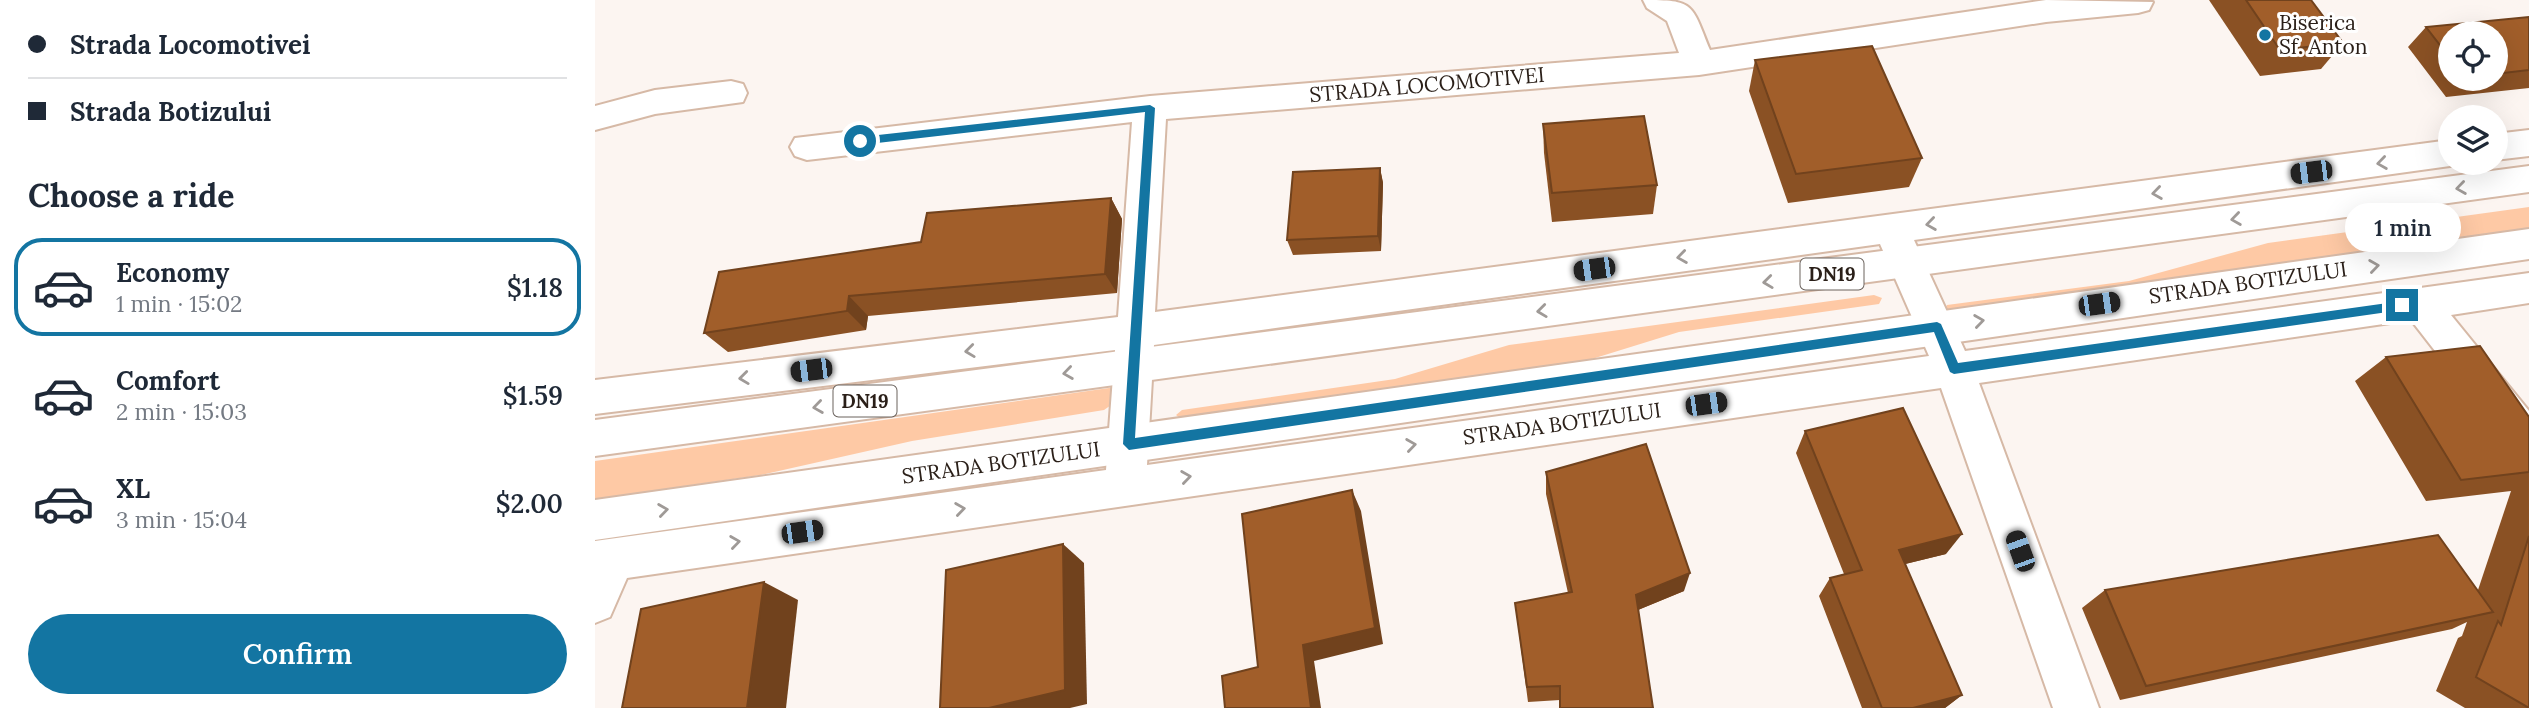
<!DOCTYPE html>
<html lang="en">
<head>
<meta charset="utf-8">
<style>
  body { margin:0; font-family:Lora,serif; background:#f6f6f7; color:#1f2937; height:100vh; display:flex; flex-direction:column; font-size:26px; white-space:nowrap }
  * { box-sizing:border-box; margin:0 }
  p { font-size:23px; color:#747a83 }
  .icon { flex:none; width:38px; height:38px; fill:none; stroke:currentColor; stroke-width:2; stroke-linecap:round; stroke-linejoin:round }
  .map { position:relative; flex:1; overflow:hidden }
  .sheet { display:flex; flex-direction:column; background:#fff; width:595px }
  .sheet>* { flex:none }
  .banner { display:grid; align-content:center; height:154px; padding:0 28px; background:#fff }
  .buttons { position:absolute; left:1843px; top:21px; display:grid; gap:14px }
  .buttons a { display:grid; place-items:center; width:70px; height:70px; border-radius:50%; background:#fff; box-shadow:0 7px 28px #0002; font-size:35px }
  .end { position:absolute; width:32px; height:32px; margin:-16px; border:9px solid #1375a2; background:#fff; box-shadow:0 0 0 4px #fff }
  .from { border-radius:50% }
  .bubble { position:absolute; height:49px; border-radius:24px; background:#fff; box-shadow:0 7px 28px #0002; font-size:23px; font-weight:600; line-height:49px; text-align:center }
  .car { position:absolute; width:21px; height:42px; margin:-21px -10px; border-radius:9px; box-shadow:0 0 5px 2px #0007; background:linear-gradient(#222 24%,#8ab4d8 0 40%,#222 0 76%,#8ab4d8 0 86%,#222 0) }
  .banner b { display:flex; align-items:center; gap:24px; height:66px; font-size:26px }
  .banner b+b { border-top:2px solid #e0e1e3 }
  .banner i { width:18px; height:18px; background:#1f2937 }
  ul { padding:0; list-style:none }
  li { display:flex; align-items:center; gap:21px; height:98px; margin:0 14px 10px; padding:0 14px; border:4px solid transparent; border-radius:28px }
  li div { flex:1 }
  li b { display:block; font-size:26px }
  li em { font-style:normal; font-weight:600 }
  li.on { border-color:#1375a2 }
  li>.icon { width:63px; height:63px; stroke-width:1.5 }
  h2 { padding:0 28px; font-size:32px; line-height:84px }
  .primary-button { display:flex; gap:14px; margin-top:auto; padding:14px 28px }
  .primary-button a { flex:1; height:80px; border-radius:42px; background:#1375a2; color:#fff; font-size:28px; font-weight:600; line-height:80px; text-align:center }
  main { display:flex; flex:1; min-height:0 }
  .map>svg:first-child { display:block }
  .green { fill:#fec9a5 }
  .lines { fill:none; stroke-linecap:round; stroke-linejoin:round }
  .minor-casing { stroke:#d6b9a6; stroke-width:4 }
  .major-casing { stroke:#d6b9a6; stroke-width:4 }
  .minor { fill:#fff; fill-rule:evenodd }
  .major { fill:#fff; fill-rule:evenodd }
  .wall { fill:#8a5124; fill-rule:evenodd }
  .shaded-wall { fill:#71421d }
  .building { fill:#a15e2a; stroke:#71421d; stroke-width:2 }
  .oneway { stroke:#9f9a97 }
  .route { fill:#1375a2 }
  .poi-dot { fill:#1375a2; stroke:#fff; stroke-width:2.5 }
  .labels { text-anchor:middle; stroke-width:6; stroke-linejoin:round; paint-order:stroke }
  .shield { fill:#fff; stroke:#6a625d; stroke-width:2 }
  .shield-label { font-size:19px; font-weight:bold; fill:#2a1f18 }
  .poi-label { font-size:21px; fill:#2a1f18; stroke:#fff; text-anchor:start }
  .street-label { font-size:21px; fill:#2a1f18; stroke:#fff }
</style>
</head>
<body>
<main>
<section class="sheet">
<div class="banner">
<b><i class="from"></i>Strada Locomotivei</b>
<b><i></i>Strada Botizului</b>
</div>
<h2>Choose a ride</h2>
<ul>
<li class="on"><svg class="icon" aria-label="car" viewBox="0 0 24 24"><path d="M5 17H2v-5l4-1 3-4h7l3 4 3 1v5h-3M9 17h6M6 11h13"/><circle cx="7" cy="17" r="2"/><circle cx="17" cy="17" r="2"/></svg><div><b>Economy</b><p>1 min · 15:02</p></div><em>$1.18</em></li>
<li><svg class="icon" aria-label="car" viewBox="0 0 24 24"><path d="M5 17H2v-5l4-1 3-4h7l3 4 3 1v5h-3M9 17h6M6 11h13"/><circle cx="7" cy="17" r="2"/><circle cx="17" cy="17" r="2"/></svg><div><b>Comfort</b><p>2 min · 15:03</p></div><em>$1.59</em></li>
<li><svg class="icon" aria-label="car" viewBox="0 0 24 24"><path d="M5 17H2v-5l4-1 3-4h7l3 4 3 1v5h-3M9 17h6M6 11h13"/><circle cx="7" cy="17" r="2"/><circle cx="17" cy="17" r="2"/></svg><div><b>XL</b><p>3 min · 15:04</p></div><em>$2.00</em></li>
</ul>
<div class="primary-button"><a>Confirm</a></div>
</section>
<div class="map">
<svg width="1934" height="708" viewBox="0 0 1934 708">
  <rect width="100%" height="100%" fill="#fcf5f1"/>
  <g class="green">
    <path d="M1934 207V233L1358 314 1349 311 1352 305 1534 281 1673 243Z"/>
    <path d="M1279 295 1287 298 1284 304 1084 332 955 372 586 419 581 415 587 410 800 379 914 345Z"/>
    <path d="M521 387 519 403 509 410 317 441 166 475 0 499V461Z"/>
  </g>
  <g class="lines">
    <defs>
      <g id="minor">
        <path d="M1048 0C1100 0 1096 3 1115 50L1451 0 1558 2 1554 10 1543 13 1451 22 1104 75 571 119 560 312 1855 140V163H1865L1855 166 1319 240 1370 351 1934 273V303L1856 315 1934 411V459L1920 454 1816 320 1384 383 1504 708H1458L1346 388 32 578 15 617 0 623V541L511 470 520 350 0 414V380L523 317 537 122 212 160 200 156 195 147 200 138 555 96 1084 53 1072 21 1052 8ZM1285 244 1334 356 552 465 559 345Z"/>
        <path d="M136 81 148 84 152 93 148 102 60 114 0 130V106L60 90Z"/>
        <path d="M1934 130V156L1900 160V134Z"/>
      </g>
      <g id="major">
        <path d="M1934 166V192L0 456V420Z"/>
        <path d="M1934 229V259L0 540V500Z"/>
      </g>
    </defs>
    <use href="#minor" class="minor-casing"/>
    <use href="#major" class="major-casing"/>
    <use href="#minor" class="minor"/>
    <use href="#major" class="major"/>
  </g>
  <g class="wall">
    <path d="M1614 0H1716L1748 43 1726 69 1665 76Z"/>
    <path d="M1934 17V88L1851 97 1813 47 1831 27ZM1855 33H1900V79H1855Z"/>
    <path d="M1160 60 1327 158 1314 187 1193 203 1154 91Z"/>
    <path d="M948 124 1062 185 1058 214 957 222 949 153Z"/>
    <path d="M785 168 788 183 786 251 698 255 692 240Z"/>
    <path d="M516 198 527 219 522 293 273 316 271 330 133 352 109 333Z"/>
    <path d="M1791 357 1934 417V708H1870L1841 691 1863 638 1867 636 1872 622 1857 629 1525 700 1487 608 1510 590H1883L1916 491 1831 501 1760 381Z"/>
    <path d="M1210 431 1351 554 1310 564 1367 695 1350 708H1267L1224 596 1235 578 1249 574 1201 453Z"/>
    <path d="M951 472 1089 591 1043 610 965 700 933 702 920 603 973 593 951 494Z"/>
  </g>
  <g class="shaded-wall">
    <path d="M785 168 788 183 786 251 783 236Z"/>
    <path d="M516 198 527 219 522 293 510 274Z"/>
    <path d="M254 296 273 316 271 330 252 311Z"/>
    <path d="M757 490 766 511 788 644 719 661 726 708H716L708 645Z"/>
    <path d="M1367 534 1351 554 1290 569 1304 550Z"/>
    <path d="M468 544 489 563 492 704 475 708H394Z"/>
    <path d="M1095 573 1089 591 1038 612 1041 595Z"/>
    <path d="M169 582 203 600 191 708H152Z"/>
    <path d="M1367 695 1350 708H1318Z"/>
  </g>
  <g class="building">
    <path d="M1651 0H1716L1748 43 1685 50Z"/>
    <path d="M1934 17V70L1900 74V33H1855V58L1831 27Z"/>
    <path d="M1277 46 1327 158 1201 174 1160 60Z"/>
    <path d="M1049 116 1062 185 957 193 948 124Z"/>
    <path d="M785 168 783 236 692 240 698 172Z"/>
    <path d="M516 198 510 274 254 296 252 311 109 333 124 272 326 242 332 213Z"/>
    <path d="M1885 346 1934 417V472L1866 480 1791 357Z"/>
    <path d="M1308 408 1367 534 1304 550 1367 695 1318 708H1287L1235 578 1267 570 1210 431Z"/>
    <path d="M1051 444 1095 573 1041 595 1058 708H965V686L932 687 920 603 977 592 951 472Z"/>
    <path d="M757 490 780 628 708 645 716 708H630L627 676 663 667 647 514Z"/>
    <path d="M1843 535 1898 612 1551 686 1510 590Z"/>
    <path d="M1934 536V708L1881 677 1903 621 1906 625Z"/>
    <path d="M468 544 470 690 394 708H345L351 570Z"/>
    <path d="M169 582 152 708H27L46 609Z"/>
  </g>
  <defs><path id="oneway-chevron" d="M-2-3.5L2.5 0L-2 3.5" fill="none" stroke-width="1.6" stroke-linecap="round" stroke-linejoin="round" transform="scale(1.75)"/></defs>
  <g class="oneway">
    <use href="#oneway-chevron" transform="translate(1787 163) rotate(172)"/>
    <use href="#oneway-chevron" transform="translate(1866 188) rotate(172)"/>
    <use href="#oneway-chevron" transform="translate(1562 193) rotate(172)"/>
    <use href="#oneway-chevron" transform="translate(1641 219) rotate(172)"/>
    <use href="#oneway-chevron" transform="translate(1336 224) rotate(172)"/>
    <use href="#oneway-chevron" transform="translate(1087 257) rotate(172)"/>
    <use href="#oneway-chevron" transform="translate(1779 266) rotate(-8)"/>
    <use href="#oneway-chevron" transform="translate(1173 282) rotate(173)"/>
    <use href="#oneway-chevron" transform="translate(947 311) rotate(173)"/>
    <use href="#oneway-chevron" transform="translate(1384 321) rotate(-8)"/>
    <use href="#oneway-chevron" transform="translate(375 351) rotate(173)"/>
    <use href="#oneway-chevron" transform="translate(473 373) rotate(172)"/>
    <use href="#oneway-chevron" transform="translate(149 378) rotate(173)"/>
    <use href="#oneway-chevron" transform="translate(223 407) rotate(172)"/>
    <use href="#oneway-chevron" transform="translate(816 445) rotate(-8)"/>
    <use href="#oneway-chevron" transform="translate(591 477) rotate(-8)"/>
    <use href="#oneway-chevron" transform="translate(365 509) rotate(-8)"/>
    <use href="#oneway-chevron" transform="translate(68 510) rotate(-8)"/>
    <use href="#oneway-chevron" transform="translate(140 542) rotate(-8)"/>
  </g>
  <path class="route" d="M555 105 560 108 540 438 1342 322 1346 324 1363 363 1807 301 1813 305 1807 310 1359 374 1355 372 1339 332 534 450 528 444 550 112 265 145 260 141 265 137Z"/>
  <circle class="poi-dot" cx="1670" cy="35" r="7"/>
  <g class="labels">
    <g class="shield">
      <rect x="1205.5" y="258.5" width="63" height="31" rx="5"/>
      <rect x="238.5" y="385.5" width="63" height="31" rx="5"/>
    </g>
    <g class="shield-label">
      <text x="1237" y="281">DN19</text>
      <text x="270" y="408">DN19</text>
    </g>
    <g class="poi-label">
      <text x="1684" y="30">Biserica<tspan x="1684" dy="24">Sf. Anton</tspan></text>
    </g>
    <g class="street-label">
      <text transform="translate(832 85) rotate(-5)" y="7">STRADA LOCOMOTIVEI</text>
      <text transform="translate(1653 283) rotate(-8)" y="7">STRADA BOTIZULUI</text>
      <text transform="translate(967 424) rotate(-8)" y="7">STRADA BOTIZULUI</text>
      <text transform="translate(406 463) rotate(-8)" y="7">STRADA BOTIZULUI</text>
    </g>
  </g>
</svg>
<div class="buttons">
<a><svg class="icon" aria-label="locate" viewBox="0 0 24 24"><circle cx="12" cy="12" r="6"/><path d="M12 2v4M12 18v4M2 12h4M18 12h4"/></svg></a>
<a><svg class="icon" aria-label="layers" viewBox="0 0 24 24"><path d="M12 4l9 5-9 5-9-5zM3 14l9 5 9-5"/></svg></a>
</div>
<i class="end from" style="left:265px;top:141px"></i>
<i class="end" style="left:1807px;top:305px"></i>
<div class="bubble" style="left:1750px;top:203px;width:116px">1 min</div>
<i class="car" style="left:1716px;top:172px;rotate:263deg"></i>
<i class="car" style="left:999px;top:269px;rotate:262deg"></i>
<i class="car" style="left:1504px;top:304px;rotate:82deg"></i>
<i class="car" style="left:216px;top:370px;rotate:263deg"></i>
<i class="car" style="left:1111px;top:404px;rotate:82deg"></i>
<i class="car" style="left:207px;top:532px;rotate:82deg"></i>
<i class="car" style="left:1425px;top:551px;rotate:340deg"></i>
</div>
</main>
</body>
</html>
